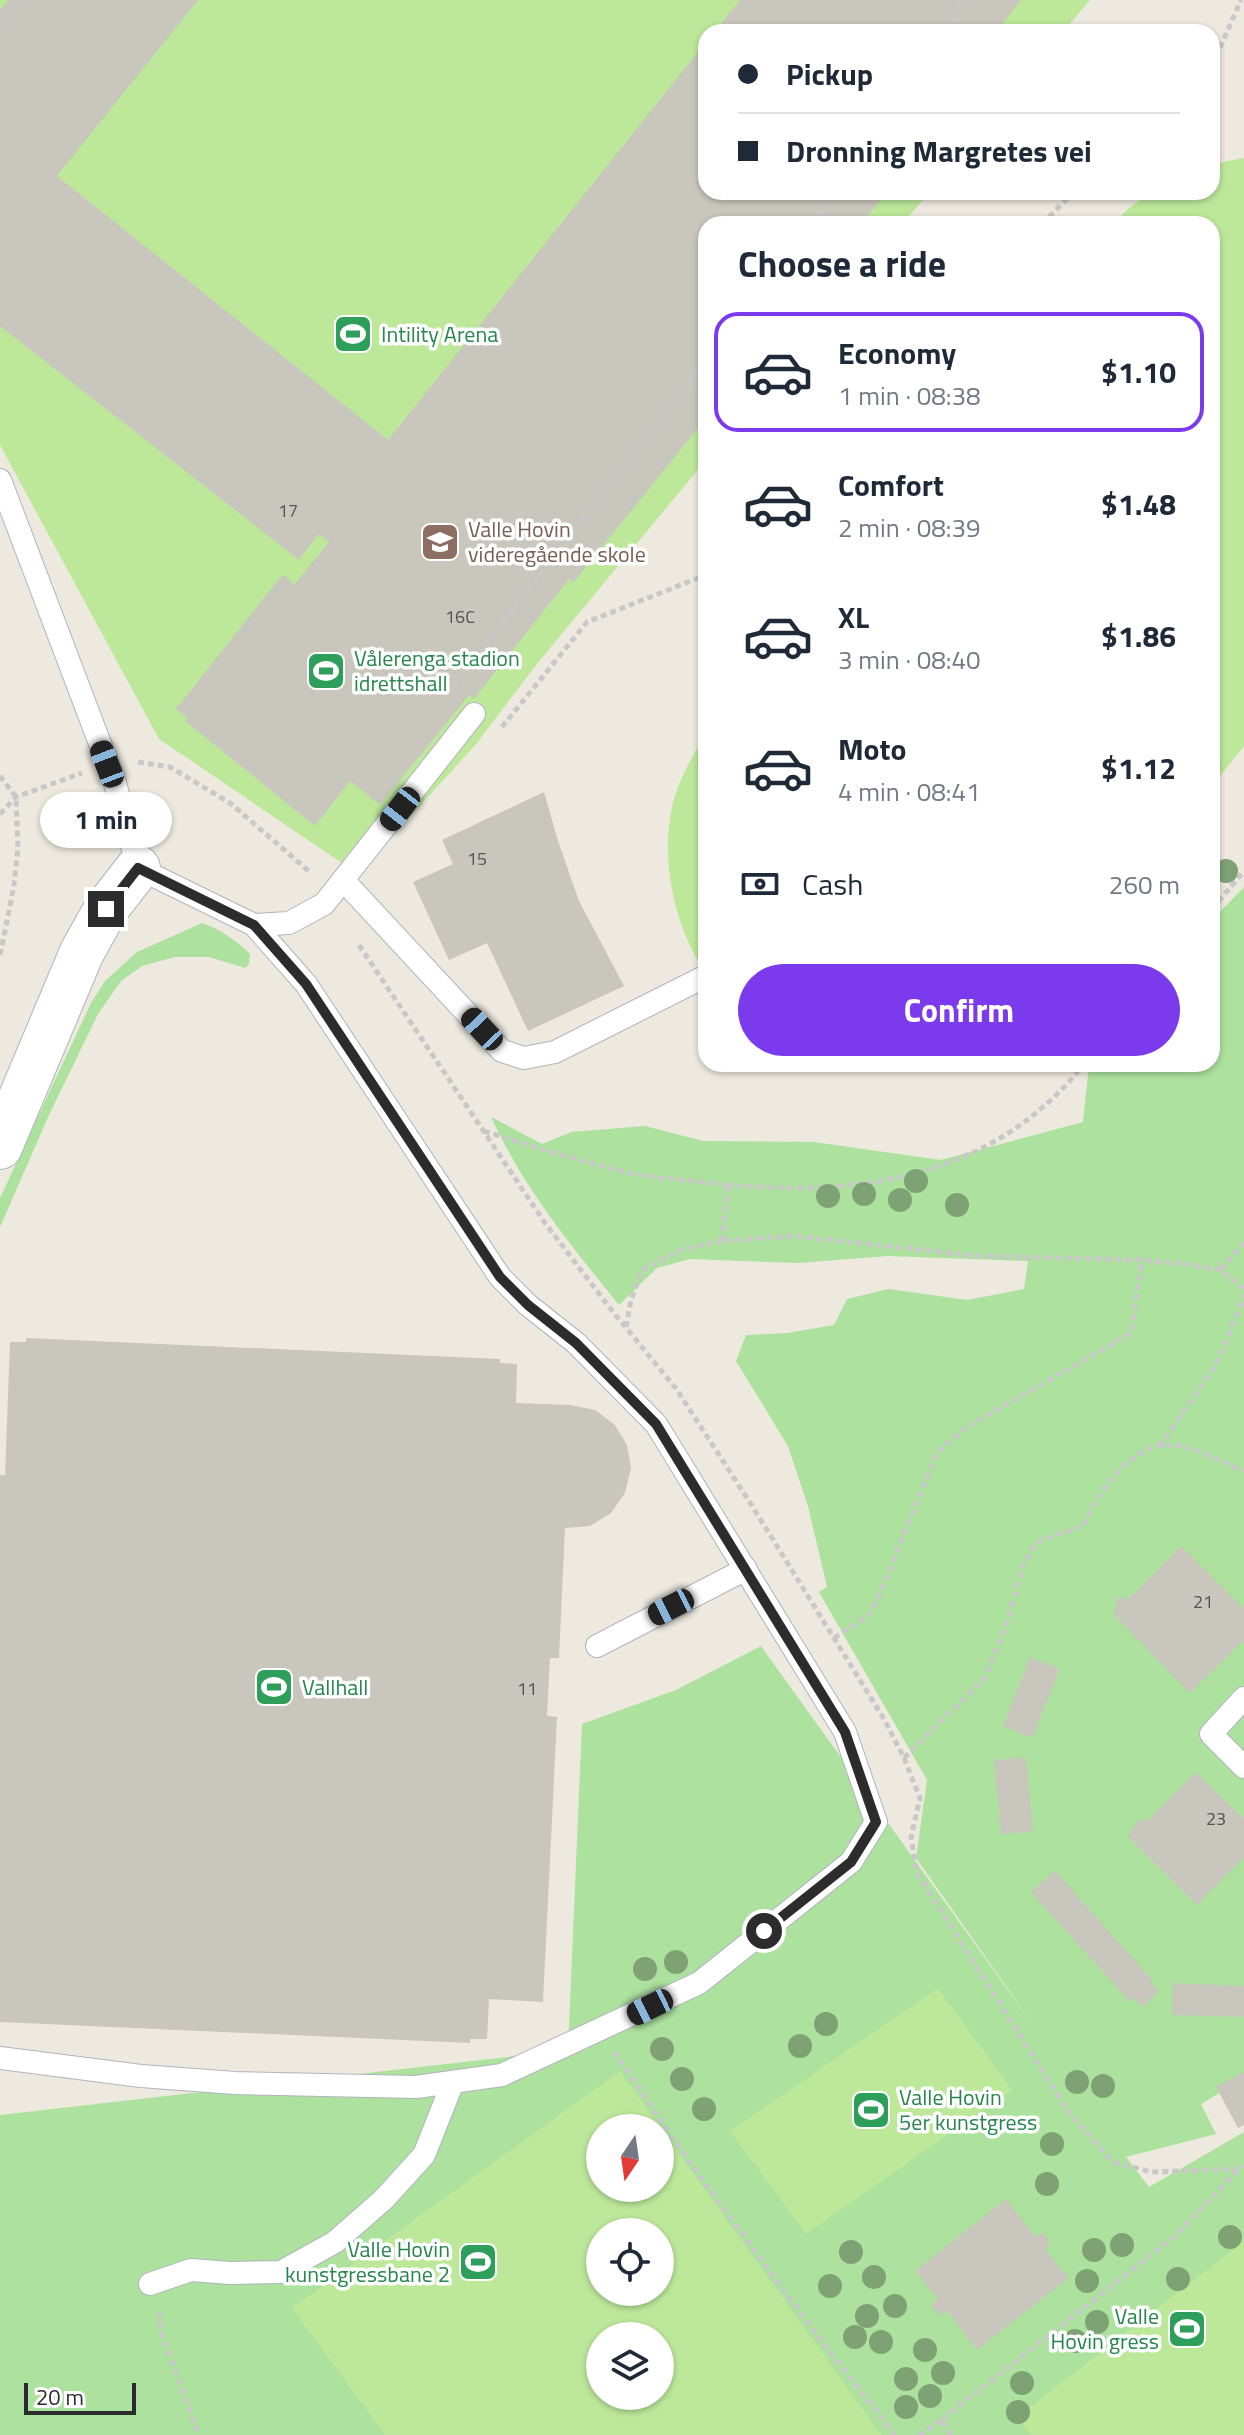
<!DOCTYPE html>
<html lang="en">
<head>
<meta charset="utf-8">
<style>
  body { margin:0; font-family:"Titillium Web",sans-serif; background:#f2f2f3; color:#1f2937; height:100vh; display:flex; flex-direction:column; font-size:30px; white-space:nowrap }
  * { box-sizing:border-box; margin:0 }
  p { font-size:26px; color:#747a83 }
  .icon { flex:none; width:44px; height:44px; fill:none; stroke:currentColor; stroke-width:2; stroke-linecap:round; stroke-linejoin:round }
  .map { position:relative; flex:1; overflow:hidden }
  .panel { position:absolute; left:698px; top:216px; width:522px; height:856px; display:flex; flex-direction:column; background:#fff; border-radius:24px; box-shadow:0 2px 6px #0004 }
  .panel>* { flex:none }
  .hud { position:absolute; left:698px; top:24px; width:522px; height:176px; border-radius:24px; box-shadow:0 2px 6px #0004; display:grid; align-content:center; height:176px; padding:0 40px; background:#fff }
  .needle { width:52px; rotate:193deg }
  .controls { position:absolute; left:586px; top:2114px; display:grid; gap:16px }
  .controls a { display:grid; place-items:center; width:88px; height:88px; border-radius:50%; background:#fff; box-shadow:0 2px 6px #0004; font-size:40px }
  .scale { position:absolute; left:24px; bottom:20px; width:112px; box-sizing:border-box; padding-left:8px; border:4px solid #2c2c2c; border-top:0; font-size:22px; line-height:28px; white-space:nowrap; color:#2c2c2c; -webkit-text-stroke:6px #fff; paint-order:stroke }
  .end { position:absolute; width:36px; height:36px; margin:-18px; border:10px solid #2c2c2c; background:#fff; box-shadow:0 0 0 4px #fff }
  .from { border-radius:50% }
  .bubble { position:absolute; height:56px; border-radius:28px; background:#fff; box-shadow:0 2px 6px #0004; font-size:26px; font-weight:700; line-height:56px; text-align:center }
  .car { position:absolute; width:24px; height:48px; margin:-24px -12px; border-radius:10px; box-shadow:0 0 6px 2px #0007; background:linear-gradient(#222 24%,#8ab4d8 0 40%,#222 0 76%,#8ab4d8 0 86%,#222 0) }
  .hud b { display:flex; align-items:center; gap:28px; height:76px; font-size:30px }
  .hud b+b { border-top:2px solid #e0e1e3 }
  .hud i { width:20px; height:20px; background:#1f2937 }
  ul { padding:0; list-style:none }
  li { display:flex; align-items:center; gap:24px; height:120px; margin:0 16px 12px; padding:0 24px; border:4px solid transparent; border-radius:24px }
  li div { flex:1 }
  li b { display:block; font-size:30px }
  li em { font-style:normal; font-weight:700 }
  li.current { border-color:#7c3aed }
  li>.icon { width:72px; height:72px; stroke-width:1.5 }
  h2 { padding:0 40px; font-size:36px; line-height:96px }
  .pay { display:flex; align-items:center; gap:20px; height:88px; padding:0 40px; font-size:30px }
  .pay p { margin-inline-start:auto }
  .button { display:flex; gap:16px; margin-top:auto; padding:16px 40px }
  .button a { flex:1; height:92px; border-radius:48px; background:#7c3aed; color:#fff; font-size:32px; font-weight:700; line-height:92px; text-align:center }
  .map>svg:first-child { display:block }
  .green { fill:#ace19e; fill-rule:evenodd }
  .pitch { fill:#bde89a; fill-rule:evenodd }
  .building { fill:#c9c7bd }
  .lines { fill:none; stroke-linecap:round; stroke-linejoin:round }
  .lane-casing { stroke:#b2b3bf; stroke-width:24 }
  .street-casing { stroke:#b2b3bf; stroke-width:46 }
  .path { stroke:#c8c8c8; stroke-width:5; stroke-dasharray:6 4; stroke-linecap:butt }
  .lane { stroke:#fff; stroke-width:22 }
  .street { stroke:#fff; stroke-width:44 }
  .tree { fill:#7ea274 }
  .route { stroke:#2c2c2c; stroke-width:10 }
  .labels { text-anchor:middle; stroke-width:7; stroke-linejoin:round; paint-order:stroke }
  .number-label { font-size:18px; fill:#535350 }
  .leisure-label { font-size:22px; fill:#27864d; stroke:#fff; text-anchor:start }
  .education-label { font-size:22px; fill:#785e54; stroke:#fff; text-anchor:start }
</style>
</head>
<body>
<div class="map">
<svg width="1244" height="2435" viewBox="0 0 1244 2435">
  <rect width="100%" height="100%" fill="#ede9df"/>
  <g class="green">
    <path d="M1244 887V2078L1201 2104 1216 2134 1126 2157 1149 2187 1244 2132V2435H0V2115L568 2050 582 1724 676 1690 761 1646 1036 2029 916 1858 927 1780 819 1592 827 1587 808 1506 788 1446 736 1361 746 1335 788 1333 834 1325 847 1299 889 1289 967 1300 1024 1289 1028 1261 888 1256 798 1263 690 1259 657 1268 619 1305C570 1244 524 1189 491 1117L542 1144 571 1132 645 1126 703 1141 814 1142 941 1160 1083 1122 1089 1064H1212V920ZM600 2128H660V2188H600ZM600 2232H660V2292H600ZM600 2336H660V2396H600Z"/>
    <path d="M202 923C220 929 237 941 250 954L249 964 245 968 209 957H175L142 966 121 981 98 1014 49 1115 0 1227V1198L91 1003 105 981 137 952Z"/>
  </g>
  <g class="pitch">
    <path d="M0 0H1090L1063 32H706V192H929L903 224H706V460L536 665 477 743 358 874 159 739 0 445Z"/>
    <path d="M1244 158V746L1212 786V224H1114C1149 184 1163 192 1212 192V164Z"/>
    <path d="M706 734V974C675 928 660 862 672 807 678 781 692 756 706 734Z"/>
    <path d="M938 1988 1012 2090 806 2234 730 2131Z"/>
    <path d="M620 2071 881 2435H385L292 2308ZM600 2128H660V2188H600ZM600 2232H660V2292H600ZM600 2336H660V2396H600Z"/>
    <path d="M1244 2241V2435H1031L1017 2417Z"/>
  </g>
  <g class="building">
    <path d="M8 0H198L57 176 388 440 706 42V192H887L861 224H706V418L573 583 569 579 474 699 469 695 380 805 350 781 315 826 185 721 187 718 176 709 283 574 294 585 329 542 319 534 299 560 0 326V10Z"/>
    <path d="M740 0H1021L996 32H714Z"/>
    <path d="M544 792 558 841 579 901 624 986 528 1031 487 943 449 960 413 882 453 864 442 840Z"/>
    <path d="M26 1338 500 1359V1363L517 1364 516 1403 571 1405 595 1410 615 1425 627 1445 631 1468 625 1493 611 1513 590 1526 565 1528 559 1658H550L547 1716 557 1717 543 2002 489 1999 487 2039H470V2043L0 2022V1475H5L10 1342H26Z"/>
    <path d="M1181 1546 1244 1609V1640L1190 1693 1114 1615 1118 1596 1128 1599Z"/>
    <path d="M1030 1657 1060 1669 1032 1738 1003 1726Z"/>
    <path d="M1026 1757 1033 1832 1001 1834 994 1760Z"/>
    <path d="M1196 1772 1244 1819V1857L1197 1905 1128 1837 1139 1819 1147 1821Z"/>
    <path d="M1055 1871 1153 1981 1151 1983 1159 1991 1142 2007 1134 1998 1130 2002 1031 1892Z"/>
    <path d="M1173 1983 1244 1986V2017L1172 2015Z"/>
    <path d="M1244 2072V2125L1238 2128 1216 2087Z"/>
    <path d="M1006 2199 1036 2237 1043 2232 1051 2244 1045 2249 1068 2278 977 2350 947 2311 941 2316 931 2305 938 2299 915 2271Z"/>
  </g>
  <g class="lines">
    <defs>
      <g id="lane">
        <path d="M0 480 115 783 138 868 254 925 306 984 500 1277 528 1305 576 1343 656 1424 845 1732 876 1822 851 1862 699 1983 502 2075 416 2087 235 2083 141 2076 0 2058"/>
        <path d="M344 881 502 1051 524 1058 555 1052 706 976"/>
        <path d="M254 925 289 923 324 904 474 714"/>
        <path d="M597 1646 746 1569"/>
        <path d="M1244 1698 1211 1734 1244 1767"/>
        <path d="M150 2284 191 2270 230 2273 281 2272 335 2242 384 2199 424 2155 453 2082"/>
      </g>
      <path id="street" d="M0 1147 82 952 106 909 138 868"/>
    </defs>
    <use href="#lane" class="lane-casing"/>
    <use href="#street" class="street-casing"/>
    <g class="path">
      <path d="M0 26 21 0"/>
      <path d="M950 32 961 0"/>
      <path d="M1212 66 1241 0"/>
      <path d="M815 224 840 192"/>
      <path d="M1042 224 1074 192"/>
      <path d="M448 694 706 362"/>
      <path d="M502 727 587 622 706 575"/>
      <path d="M138 762 170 767 230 803 311 873"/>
      <path d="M0 776 16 797 18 848 14 885 0 956"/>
      <path d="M0 814 16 797 82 773"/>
      <path d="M1212 909 1244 871"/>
      <path d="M359 945 545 1223 610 1308 677 1390 754 1509 884 1719 904 1758 920 1798 911 1837 917 1873 1067 2110 1113 2162 1152 2172 1239 2169 1244 2166"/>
      <path d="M484 1131C532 1146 581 1162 630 1173 653 1178 679 1179 702 1182 845 1199 989 1184 1084 1064"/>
      <path d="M722 1241 728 1185"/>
      <path d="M1221 1269 1244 1243"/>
      <path d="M626 1327 631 1300 642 1270 683 1249 722 1241 793 1236 978 1256 1142 1260 1184 1264 1221 1270 1244 1289"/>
      <path d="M1160 1446 1219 1359 1244 1295"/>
      <path d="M834 1638 868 1616 879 1596 937 1452 967 1427 1131 1333 1142 1260"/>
      <path d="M904 1758 985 1678 1007 1623 1023 1566 1037 1542 1083 1526C1097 1496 1130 1444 1168 1445 1193 1445 1221 1462 1244 1471"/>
      <path d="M614 2052 695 2170 813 2330 895 2435"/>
      <path d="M160 2312 161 2332 199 2435"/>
      <path d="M919 2435 941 2420"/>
      <path d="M951 2435 941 2420 1174 2237 1238 2170"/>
    </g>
    <use href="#lane" class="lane"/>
    <use href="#street" class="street"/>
  </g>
  <g class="tree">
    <circle cx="1226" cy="871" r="12"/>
    <circle cx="916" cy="1181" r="12"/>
    <circle cx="864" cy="1194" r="12"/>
    <circle cx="828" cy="1196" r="12"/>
    <circle cx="900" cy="1200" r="12"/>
    <circle cx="957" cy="1205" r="12"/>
    <circle cx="676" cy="1962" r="12"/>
    <circle cx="645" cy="1969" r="12"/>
    <circle cx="826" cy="2024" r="12"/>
    <circle cx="800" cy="2046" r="12"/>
    <circle cx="662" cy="2049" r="12"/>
    <circle cx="682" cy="2079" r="12"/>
    <circle cx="1077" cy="2082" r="12"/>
    <circle cx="1103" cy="2086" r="12"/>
    <circle cx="704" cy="2109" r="12"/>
    <circle cx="1052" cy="2144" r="12"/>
    <circle cx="1047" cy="2184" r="12"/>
    <circle cx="1230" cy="2237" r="12"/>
    <circle cx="1122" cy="2245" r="12"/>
    <circle cx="1094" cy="2250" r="12"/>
    <circle cx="851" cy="2252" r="12"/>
    <circle cx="874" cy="2277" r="12"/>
    <circle cx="1178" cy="2279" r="12"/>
    <circle cx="1087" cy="2281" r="12"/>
    <circle cx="830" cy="2286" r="12"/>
    <circle cx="895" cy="2306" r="12"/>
    <circle cx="867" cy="2316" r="12"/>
    <circle cx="1097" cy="2322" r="12"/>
    <circle cx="855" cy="2337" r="12"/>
    <circle cx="1075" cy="2341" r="12"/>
    <circle cx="881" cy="2342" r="12"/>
    <circle cx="925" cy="2350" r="12"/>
    <circle cx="943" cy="2373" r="12"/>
    <circle cx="906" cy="2379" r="12"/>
    <circle cx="1022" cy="2383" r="12"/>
    <circle cx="930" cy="2396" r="12"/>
    <circle cx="906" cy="2407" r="12"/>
    <circle cx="1018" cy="2412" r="12"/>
  </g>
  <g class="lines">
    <path class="route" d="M106 909 138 868 254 925 306 984 500 1277 528 1305 576 1343 656 1424 845 1732 876 1822 851 1862 764 1931"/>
  </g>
  <defs>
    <symbol id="stadium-square" viewBox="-11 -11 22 22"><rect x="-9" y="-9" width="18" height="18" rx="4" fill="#2e9e5b" stroke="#fff"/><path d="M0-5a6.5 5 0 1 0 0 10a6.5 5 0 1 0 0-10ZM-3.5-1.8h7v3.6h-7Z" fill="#fff"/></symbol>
    <symbol id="school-square" viewBox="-11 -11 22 22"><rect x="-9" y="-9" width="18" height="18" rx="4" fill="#8d6e63" stroke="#fff"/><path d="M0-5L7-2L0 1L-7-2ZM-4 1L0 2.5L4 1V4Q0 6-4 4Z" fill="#fff"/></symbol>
  </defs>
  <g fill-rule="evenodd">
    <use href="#stadium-square" x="331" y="312" width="44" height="44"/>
    <use href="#school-square" x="418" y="520" width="44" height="44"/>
    <use href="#stadium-square" x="304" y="649" width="44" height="44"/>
    <use href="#stadium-square" x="252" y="1665" width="44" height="44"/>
    <use href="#stadium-square" x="849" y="2088" width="44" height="44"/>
    <use href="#stadium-square" x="456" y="2240" width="44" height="44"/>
    <use href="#stadium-square" x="1165" y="2307" width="44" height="44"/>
  </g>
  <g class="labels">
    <g class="number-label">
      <text x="288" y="517">17</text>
      <text x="460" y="623">16C</text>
      <text x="477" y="865">15</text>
      <text x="1203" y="1608">21</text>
      <text x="527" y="1695">11</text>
      <text x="1216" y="1825">23</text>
    </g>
    <g class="leisure-label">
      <text x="381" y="342">Intility Arena</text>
      <text x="354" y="666">Vålerenga stadion<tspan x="354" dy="25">idrettshall</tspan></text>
      <text x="302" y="1695">Vallhall</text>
      <text x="899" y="2105">Valle Hovin<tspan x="899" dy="25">5er kunstgress</tspan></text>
      <text x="450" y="2257" text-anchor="end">Valle Hovin<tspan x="450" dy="25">kunstgressbane 2</tspan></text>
      <text x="1159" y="2324" text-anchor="end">Valle<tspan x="1159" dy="25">Hovin gress</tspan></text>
    </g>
    <g class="education-label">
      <text x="468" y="537">Valle Hovin<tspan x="468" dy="25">videregående skole</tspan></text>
    </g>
  </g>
</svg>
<div class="controls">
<a><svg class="needle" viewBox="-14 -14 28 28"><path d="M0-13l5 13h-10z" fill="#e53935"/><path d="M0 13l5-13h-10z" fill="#747a83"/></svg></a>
<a><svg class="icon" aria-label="locate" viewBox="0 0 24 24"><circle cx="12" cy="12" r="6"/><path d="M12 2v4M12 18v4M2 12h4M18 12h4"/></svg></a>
<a><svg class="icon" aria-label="layers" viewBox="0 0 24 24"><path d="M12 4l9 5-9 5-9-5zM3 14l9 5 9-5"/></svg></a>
</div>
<div class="scale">20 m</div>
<i class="end from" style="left:764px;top:1931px"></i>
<i class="end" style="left:106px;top:909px"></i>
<div class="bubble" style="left:40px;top:792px;width:132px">1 min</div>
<i class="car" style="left:107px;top:764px;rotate:339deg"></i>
<i class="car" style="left:400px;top:809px;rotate:218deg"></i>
<i class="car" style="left:482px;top:1029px;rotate:317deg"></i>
<i class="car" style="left:671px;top:1607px;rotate:243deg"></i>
<i class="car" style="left:650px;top:2007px;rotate:244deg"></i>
<div class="hud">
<b><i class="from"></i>Pickup</b>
<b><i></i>Dronning Margretes vei</b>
</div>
<section class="panel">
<h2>Choose a ride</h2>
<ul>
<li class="current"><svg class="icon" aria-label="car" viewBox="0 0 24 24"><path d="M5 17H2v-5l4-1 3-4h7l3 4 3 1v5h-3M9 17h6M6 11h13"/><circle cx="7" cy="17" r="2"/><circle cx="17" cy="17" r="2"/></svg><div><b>Economy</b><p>1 min · 08:38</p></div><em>$1.10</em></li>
<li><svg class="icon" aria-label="car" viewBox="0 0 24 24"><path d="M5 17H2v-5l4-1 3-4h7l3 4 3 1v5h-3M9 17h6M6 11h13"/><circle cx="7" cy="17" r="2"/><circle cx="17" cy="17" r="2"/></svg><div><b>Comfort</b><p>2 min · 08:39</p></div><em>$1.48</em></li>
<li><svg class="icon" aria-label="car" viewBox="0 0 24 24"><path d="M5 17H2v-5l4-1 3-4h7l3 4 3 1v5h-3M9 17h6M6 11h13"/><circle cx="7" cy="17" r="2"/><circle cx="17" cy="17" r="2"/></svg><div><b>XL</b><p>3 min · 08:40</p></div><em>$1.86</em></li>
<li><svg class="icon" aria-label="car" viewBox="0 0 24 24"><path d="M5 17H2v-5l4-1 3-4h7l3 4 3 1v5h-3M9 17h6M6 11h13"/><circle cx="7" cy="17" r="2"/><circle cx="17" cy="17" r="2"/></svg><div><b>Moto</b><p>4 min · 08:41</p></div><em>$1.12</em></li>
</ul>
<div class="pay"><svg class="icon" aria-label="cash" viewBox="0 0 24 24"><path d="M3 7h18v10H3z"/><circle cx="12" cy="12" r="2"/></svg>Cash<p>260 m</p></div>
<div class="button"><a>Confirm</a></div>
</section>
</div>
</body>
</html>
